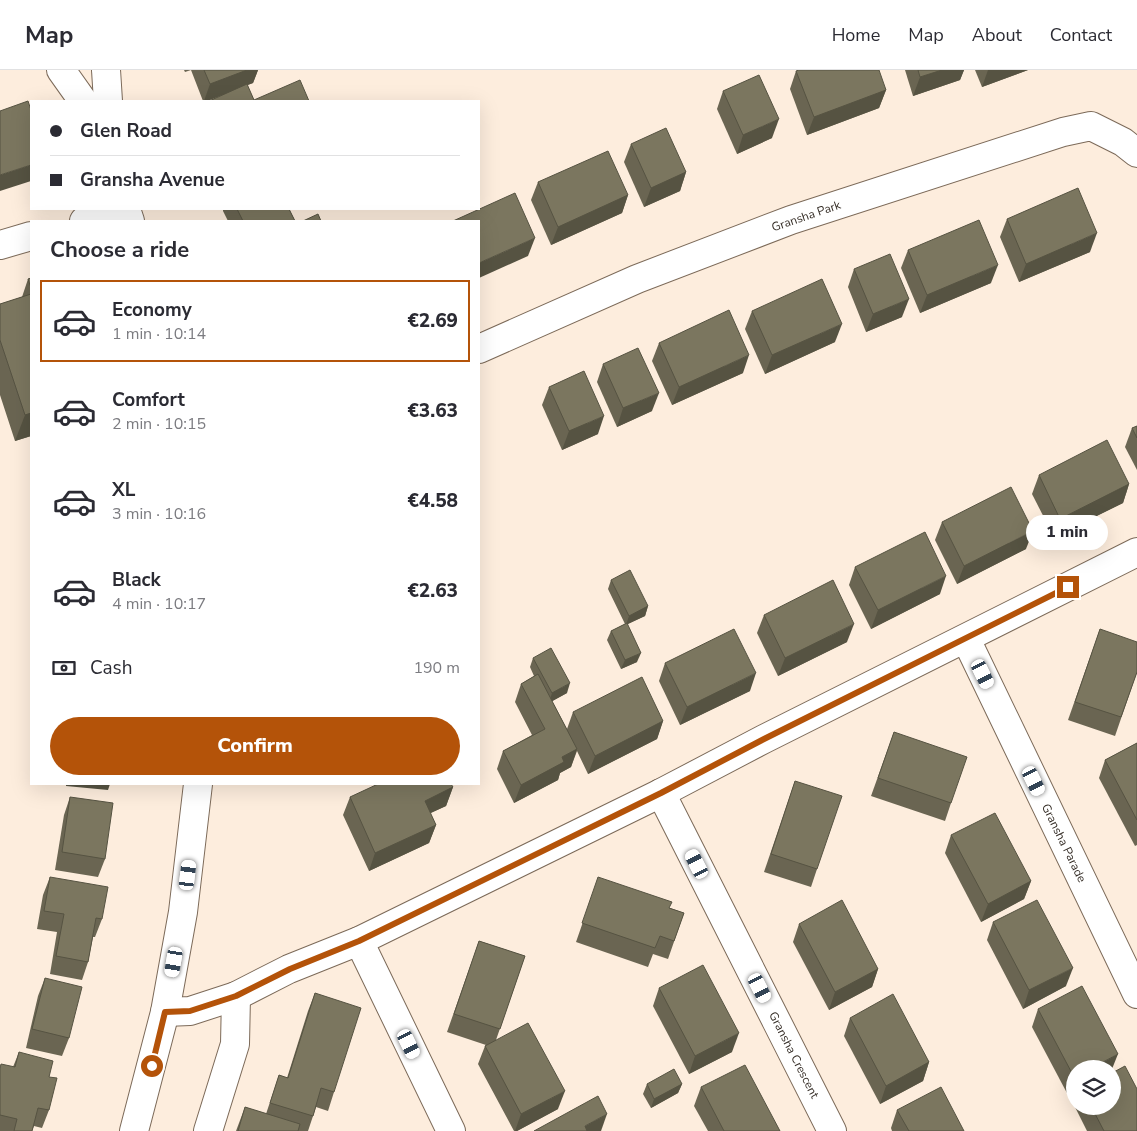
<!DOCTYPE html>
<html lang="en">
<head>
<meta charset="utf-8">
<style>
  body { margin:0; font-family:"Nunito Sans",sans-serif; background:#f7f7f7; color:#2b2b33; height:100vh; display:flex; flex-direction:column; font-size:19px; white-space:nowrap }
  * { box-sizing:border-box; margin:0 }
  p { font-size:16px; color:#7c7c81 }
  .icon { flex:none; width:28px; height:28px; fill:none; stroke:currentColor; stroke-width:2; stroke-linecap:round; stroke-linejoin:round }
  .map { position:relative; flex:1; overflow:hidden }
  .details { position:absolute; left:30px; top:150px; width:450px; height:565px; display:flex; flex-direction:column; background:#fff; border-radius:0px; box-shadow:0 5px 20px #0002 }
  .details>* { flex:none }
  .guide { position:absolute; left:30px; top:30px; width:450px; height:110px; border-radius:0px; box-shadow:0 5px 20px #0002; display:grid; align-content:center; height:110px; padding:0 20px; background:#fff }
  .tools { position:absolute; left:1066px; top:990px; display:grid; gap:10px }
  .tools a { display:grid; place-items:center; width:55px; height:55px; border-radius:50%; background:#fff; box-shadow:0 5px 20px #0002; font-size:25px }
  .end { position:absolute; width:22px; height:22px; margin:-11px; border:6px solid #b45309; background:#fff; box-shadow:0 0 0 2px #fff }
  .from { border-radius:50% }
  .bubble { position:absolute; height:35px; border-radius:18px; background:#fff; box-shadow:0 5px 20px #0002; font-size:16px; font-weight:800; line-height:35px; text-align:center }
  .car { position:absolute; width:15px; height:30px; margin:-15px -8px; border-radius:6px; box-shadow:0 0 4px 1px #0007; background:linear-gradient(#fff 24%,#345 0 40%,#fff 0 76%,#345 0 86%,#fff 0) }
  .guide b { display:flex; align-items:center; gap:18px; height:48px; font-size:19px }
  .guide b+b { border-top:1px solid #e1e1e2 }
  .guide i { width:12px; height:12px; background:#2b2b33 }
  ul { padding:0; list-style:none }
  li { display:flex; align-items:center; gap:15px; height:82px; margin:0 10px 8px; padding:0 10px; border:2px solid transparent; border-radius:0px }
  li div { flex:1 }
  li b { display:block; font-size:19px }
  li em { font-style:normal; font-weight:800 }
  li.active { border-color:#b45309 }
  li>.icon { width:45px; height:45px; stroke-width:1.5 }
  h2 { padding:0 20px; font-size:22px; line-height:60px }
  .pay { display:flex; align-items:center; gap:12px; height:55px; padding:0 20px; font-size:19px }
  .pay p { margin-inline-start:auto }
  .primary-button { display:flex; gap:10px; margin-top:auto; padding:10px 20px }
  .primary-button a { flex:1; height:58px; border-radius:30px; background:#b45309; color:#fff; font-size:20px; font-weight:800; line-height:58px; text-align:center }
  header { display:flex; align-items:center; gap:30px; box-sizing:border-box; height:70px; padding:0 25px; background:#fff; border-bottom:1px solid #e1e1e2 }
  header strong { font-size:24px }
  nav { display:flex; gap:28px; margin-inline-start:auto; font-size:18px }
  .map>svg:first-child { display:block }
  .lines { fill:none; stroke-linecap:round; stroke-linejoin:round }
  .minor-casing { stroke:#7c6a59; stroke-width:30 }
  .major-casing { stroke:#7c6a59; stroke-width:30 }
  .minor { stroke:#fff; stroke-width:28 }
  .major { stroke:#fff; stroke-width:28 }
  .wall { fill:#6a6552 }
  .shaded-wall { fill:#565342 }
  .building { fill:#7b765f; stroke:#565342 }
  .route { stroke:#b45309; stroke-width:6 }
  .labels { text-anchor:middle; stroke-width:5; stroke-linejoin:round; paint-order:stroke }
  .street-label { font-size:12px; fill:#342c25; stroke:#fff }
</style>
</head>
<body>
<header>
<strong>Map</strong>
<nav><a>Home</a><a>Map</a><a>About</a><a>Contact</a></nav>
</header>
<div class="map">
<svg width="1137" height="1061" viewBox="0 0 1137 1061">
  <rect width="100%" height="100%" fill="#fdeddd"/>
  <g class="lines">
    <defs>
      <g id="minor">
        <path d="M84 151 126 140"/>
        <path d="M0 175 31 166"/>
        <path d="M479 279 637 209 791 150 1063 62 1091 56 1123 72 1137 83"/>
        <path d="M966 569 1137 924"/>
        <path d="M661 723 832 1061"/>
        <path d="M359 871 451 1061"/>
        <path d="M165 942 190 941 236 926 289 899 359 871 661 723 764 669 1137 482"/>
        <path d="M208 1061 235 974 236 926"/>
      </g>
      <g id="major">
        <path d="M61 0 83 31"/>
        <path d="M106 0 108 31"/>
        <path d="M126 139 130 151"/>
        <path d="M134 1061 165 942 183 842 198 714"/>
      </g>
    </defs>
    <use href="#minor" class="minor-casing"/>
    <use href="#major" class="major-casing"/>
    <use href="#minor" class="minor"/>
    <use href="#major" class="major"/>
  </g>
  <g class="wall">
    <path d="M184 0H258L253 13 247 15 254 30 309 31H209L225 24 207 31H203L191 0 185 2Z"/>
    <path d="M905 0H964L960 10 913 26Z"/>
    <path d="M975 0H1028L982 17Z"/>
    <path d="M796 1 886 20 879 38 807 65 790 19Z"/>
    <path d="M723 21 772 68 737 84 717 39Z"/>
    <path d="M631 74 686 102 680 121 644 137 624 92Z"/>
    <path d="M538 112 628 125 622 143 551 175 531 130Z"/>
    <path d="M223 139H289L295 151H228L223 141Z"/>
    <path d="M1007 149 1090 182 1019 212 1000 167Z"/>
    <path d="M908 180 991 213 920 243 901 198Z"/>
    <path d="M854 199 902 247 866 262 848 217Z"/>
    <path d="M31 208V366L15 371 0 325V234L22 227 28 209Z"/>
    <path d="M752 241 835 272 765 304 745 259Z"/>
    <path d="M659 273 743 303 672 335 652 291Z"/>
    <path d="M603 294 652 341 617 357 597 312Z"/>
    <path d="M549 317 598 364 562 380 542 335Z"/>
    <path d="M1137 356V400L1125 377 1132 358Z"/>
    <path d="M1039 405 1129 414 1123 433 1054 467 1032 424Z"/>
    <path d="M942 452 1026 479 957 514 935 470Z"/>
    <path d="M855 497 940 524 871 559 849 515Z"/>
    <path d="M611 510 648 536 645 546 627 554 637 592 621 599 607 570 611 561 625 554 608 519Z"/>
    <path d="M764 545 847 572 778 606 757 563Z"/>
    <path d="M1100 559 1137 602 1115 666 1068 650Z"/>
    <path d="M533 588 567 623 552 631 567 659 573 642 663 651 657 669 588 704 577 681 571 697 560 703 558 710 514 733 497 699 503 681 532 665 515 632 521 614 534 606 530 597Z"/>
    <path d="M665 593 750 621 680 655 659 611Z"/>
    <path d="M894 662 951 733 945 751 871 726Z"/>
    <path d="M1137 673V775L1135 776 1099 708 1105 690Z"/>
    <path d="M795 711 817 799 811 817 764 802Z"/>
    <path d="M453 717 446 736 430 743 436 755 429 773 369 801 343 745 350 727Z"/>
    <path d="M70 727 105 789 98 807 55 800 64 745Z"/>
    <path d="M951 765 1031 811 1024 829 981 852 945 783Z"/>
    <path d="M50 807 102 849 95 867H93L88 892 82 910 50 904 57 862 37 859 43 825Z"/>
    <path d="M592 826 670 838 684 843 668 889 653 884 648 897 576 872Z"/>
    <path d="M993 852 1066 916 1023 939 987 870Z"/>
    <path d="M799 854 878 899 872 917 829 940 793 872Z"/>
    <path d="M479 871 525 886 496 970 558 1039 517 1061H514L478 994 485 976 486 975 447 962Z"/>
    <path d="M45 908 69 968 62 986 26 978 38 926Z"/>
    <path d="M659 918 732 982 689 1004 653 936Z"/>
    <path d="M315 923 334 1022 328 1041 316 1037 308 1061H236L245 1037 266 1044 279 1005 287 1008 308 941Z"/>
    <path d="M1038 939 1075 999V1021L1068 1025 1032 957Z"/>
    <path d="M850 948 929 992 923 1011 880 1034 844 966Z"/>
    <path d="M19 982 49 1040 42 1058 34 1056 32 1061H0V997H13Z"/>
    <path d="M647 1014H682L678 1023 651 1038 643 1024Z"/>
    <path d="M701 1017 780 1061H708L694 1036Z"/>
    <path d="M1075 1036H1112L1137 1061H1087L1075 1037Z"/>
    <path d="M897 1040 964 1061H892L891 1058Z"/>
  </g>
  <g class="shaded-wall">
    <path d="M247 0H258L253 13 207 31H204L210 14Z"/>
    <path d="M942 0H964L960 10 913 26 920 7Z"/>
    <path d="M988 0H1028L982 17Z"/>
    <path d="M886 20 879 38 807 65 814 47Z"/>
    <path d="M779 49 772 68 737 84 743 65Z"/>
    <path d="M31 95V111L0 121V105Z"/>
    <path d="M686 102 680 121 644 137 651 118Z"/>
    <path d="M628 125 622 143 551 175 558 157Z"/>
    <path d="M1097 163 1090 182 1019 212 1026 194Z"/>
    <path d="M535 168 528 186 479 208V193Z"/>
    <path d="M998 195 991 213 920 243 927 225Z"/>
    <path d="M909 229 902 247 866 262 873 244Z"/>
    <path d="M842 254 835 272 765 304 772 285Z"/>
    <path d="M749 285 743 303 672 335 679 317Z"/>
    <path d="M659 323 652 341 617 357 623 338Z"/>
    <path d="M31 343V366L15 371 25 345Z"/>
    <path d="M604 346 598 364 562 380 569 361Z"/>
    <path d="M1129 414 1123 433 1054 467 1060 449Z"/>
    <path d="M1033 461 1026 479 957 514 964 496Z"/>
    <path d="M946 506 940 524 871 559 878 540Z"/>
    <path d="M648 536 645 546 626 555 629 546Z"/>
    <path d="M854 554 847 572 778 606 785 588Z"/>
    <path d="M641 583 637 592 621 599 625 590Z"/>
    <path d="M756 603 750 621 680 655 687 637Z"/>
    <path d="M570 613 567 623 549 633 552 623Z"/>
    <path d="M663 651 657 669 588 704 595 686Z"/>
    <path d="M577 679 571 697 560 703 558 710 514 733 521 715 562 687Z"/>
    <path d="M66 714H110L108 720 66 716Z"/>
    <path d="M453 717 446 736 418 749 425 731Z"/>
    <path d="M436 755 429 773 369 801 375 783Z"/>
    <path d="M1031 811 1024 829 981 852 988 834Z"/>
    <path d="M1073 898 1066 916 1023 939 1029 920Z"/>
    <path d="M878 899 872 917 829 940 835 922Z"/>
    <path d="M739 963 732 982 689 1004 695 986Z"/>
    <path d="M1118 984 1112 999H1090Z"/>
    <path d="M929 992 923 1011 880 1034 886 1016Z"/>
    <path d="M1075 1006V1021L1068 1025 1074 1007Z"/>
    <path d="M682 1014 678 1023 651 1038 654 1029Z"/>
    <path d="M565 1021 558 1039 517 1061H515L521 1044Z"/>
    <path d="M607 1044 601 1061H583L585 1056Z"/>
  </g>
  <g class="building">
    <path d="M204 0H247L210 14Z"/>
    <path d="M799 0H879L886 20 814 47 796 1Z"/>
    <path d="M918 0H942L920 7Z"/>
    <path d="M759 5 779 49 743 65 723 21Z"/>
    <path d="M300 10 309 31H209L247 14 254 30Z"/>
    <path d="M28 31 31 40V95L0 105V41Z"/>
    <path d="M666 58 686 102 651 118 631 74Z"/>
    <path d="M608 81 628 125 558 157 538 112Z"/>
    <path d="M1078 118 1097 163 1026 194 1007 149Z"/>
    <path d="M515 123 535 168 479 193V151H453Z"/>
    <path d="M237 139H289L295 151H243Z"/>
    <path d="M318 144 321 151H303Z"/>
    <path d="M979 150 998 195 927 225 908 180Z"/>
    <path d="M890 184 909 229 873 244 854 199Z"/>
    <path d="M31 208V218L28 209Z"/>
    <path d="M822 209 842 254 772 285 752 241Z"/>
    <path d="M31 224V343L25 345 0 270V234Z"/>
    <path d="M729 240 749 285 679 317 659 273Z"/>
    <path d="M638 278 659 323 623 338 603 294Z"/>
    <path d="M584 301 604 346 569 361 549 317Z"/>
    <path d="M1137 356V368L1132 358Z"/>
    <path d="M1107 370 1129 414 1060 449 1039 405Z"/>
    <path d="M1011 417 1033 461 964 496 942 452Z"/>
    <path d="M925 462 946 506 878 540 855 497Z"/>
    <path d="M630 500 648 536 629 546 611 510Z"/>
    <path d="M833 510 854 554 785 588 764 545Z"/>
    <path d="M627 553 641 583 625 590 611 561Z"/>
    <path d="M734 559 756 603 687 637 665 593Z"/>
    <path d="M1100 559 1137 572V602L1121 647 1075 632Z"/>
    <path d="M551 578 570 613 552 623 533 588Z"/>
    <path d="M538 604 577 679 562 687 564 692 521 715 503 681 545 659 521 614Z"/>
    <path d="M642 607 663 651 595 686 573 642Z"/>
    <path d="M894 662 967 687 951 733 878 708Z"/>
    <path d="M1137 673V750L1105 690Z"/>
    <path d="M795 711 842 726 817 799 771 784Z"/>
    <path d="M378 714H451L453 717 425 731 436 755 375 783 350 727Z"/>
    <path d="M70 727 113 733 105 789 62 782Z"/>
    <path d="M995 743 1031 811 988 834 951 765Z"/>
    <path d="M50 807 108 817 102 849 96 848 88 892 56 886 64 844 44 841Z"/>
    <path d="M598 807 672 832 669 838 684 843 674 871 660 866 655 878 582 853Z"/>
    <path d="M842 830 878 899 835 922 799 854Z"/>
    <path d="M1037 830 1073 898 1029 920 993 852Z"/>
    <path d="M479 871 525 886 500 959 454 944Z"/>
    <path d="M703 895 739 963 695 986 659 918Z"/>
    <path d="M45 908 82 917 69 968 32 959Z"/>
    <path d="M1082 916 1118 984 1090 999H1075L1074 1007 1038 939Z"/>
    <path d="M315 923 361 938 334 1022 321 1018 313 1046 270 1033 279 1005 288 1008Z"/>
    <path d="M893 924 929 992 886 1016 850 948Z"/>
    <path d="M528 953 565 1021 521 1044 485 976Z"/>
    <path d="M19 982 53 991 49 1007 57 1008 49 1040 38 1038 32 1061H14L17 1049 0 1045V998L1 994 15 997Z"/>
    <path d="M745 995 780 1061H724L701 1017Z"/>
    <path d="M1125 996 1137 1019V1061H1104L1091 1036H1112V1003Z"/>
    <path d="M674 999 682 1014 654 1029 647 1014Z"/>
    <path d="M941 1017 964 1061H909L897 1040Z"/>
    <path d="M598 1026 607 1044 585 1056 587 1061H534Z"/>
    <path d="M245 1037 300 1054 298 1061H238Z"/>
  </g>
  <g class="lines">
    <path class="route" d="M152 996 165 942 190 941 236 926 290 899 359 871 661 723 764 669 1068 517"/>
  </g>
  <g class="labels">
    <g class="street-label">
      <text transform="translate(806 146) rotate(-19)" y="4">Gransha Park</text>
      <text transform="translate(1064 773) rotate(64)" y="4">Gransha Parade</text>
      <text transform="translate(794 985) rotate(63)" y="4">Gransha Crescent</text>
    </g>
  </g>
</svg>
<div class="tools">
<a><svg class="icon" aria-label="layers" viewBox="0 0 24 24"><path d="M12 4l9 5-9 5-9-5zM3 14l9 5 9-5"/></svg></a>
</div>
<i class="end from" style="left:152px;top:996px"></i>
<i class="end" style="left:1068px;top:517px"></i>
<div class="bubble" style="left:1026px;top:445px;width:82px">1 min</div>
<i class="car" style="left:983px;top:604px;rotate:154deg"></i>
<i class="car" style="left:1034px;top:711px;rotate:154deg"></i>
<i class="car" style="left:697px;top:794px;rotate:333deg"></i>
<i class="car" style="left:188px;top:805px;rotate:7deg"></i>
<i class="car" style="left:174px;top:892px;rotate:190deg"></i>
<i class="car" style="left:760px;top:918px;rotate:153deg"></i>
<i class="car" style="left:409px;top:974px;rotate:154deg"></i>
<div class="guide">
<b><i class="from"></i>Glen Road</b>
<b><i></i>Gransha Avenue</b>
</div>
<section class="details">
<h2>Choose a ride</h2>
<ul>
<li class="active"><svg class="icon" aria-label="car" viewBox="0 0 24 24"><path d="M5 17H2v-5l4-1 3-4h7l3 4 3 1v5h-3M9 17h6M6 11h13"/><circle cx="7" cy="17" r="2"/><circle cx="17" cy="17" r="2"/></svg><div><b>Economy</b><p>1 min · 10:14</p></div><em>€2.69</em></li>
<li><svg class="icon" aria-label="car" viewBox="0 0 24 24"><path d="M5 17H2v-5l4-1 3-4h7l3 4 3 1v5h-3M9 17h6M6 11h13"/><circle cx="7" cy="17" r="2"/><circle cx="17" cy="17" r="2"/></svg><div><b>Comfort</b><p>2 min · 10:15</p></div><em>€3.63</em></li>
<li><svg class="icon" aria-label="car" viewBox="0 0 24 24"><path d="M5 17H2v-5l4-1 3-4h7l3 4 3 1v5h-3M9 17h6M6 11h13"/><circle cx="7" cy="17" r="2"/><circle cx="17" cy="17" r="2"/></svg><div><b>XL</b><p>3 min · 10:16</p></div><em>€4.58</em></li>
<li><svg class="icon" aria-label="car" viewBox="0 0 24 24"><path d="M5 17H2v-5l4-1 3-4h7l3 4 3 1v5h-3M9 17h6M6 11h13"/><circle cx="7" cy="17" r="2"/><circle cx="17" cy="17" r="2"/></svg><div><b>Black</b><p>4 min · 10:17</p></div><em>€2.63</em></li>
</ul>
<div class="pay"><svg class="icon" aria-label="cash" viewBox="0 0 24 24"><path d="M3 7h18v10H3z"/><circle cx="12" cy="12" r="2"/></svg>Cash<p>190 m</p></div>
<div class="primary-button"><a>Confirm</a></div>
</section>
</div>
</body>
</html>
